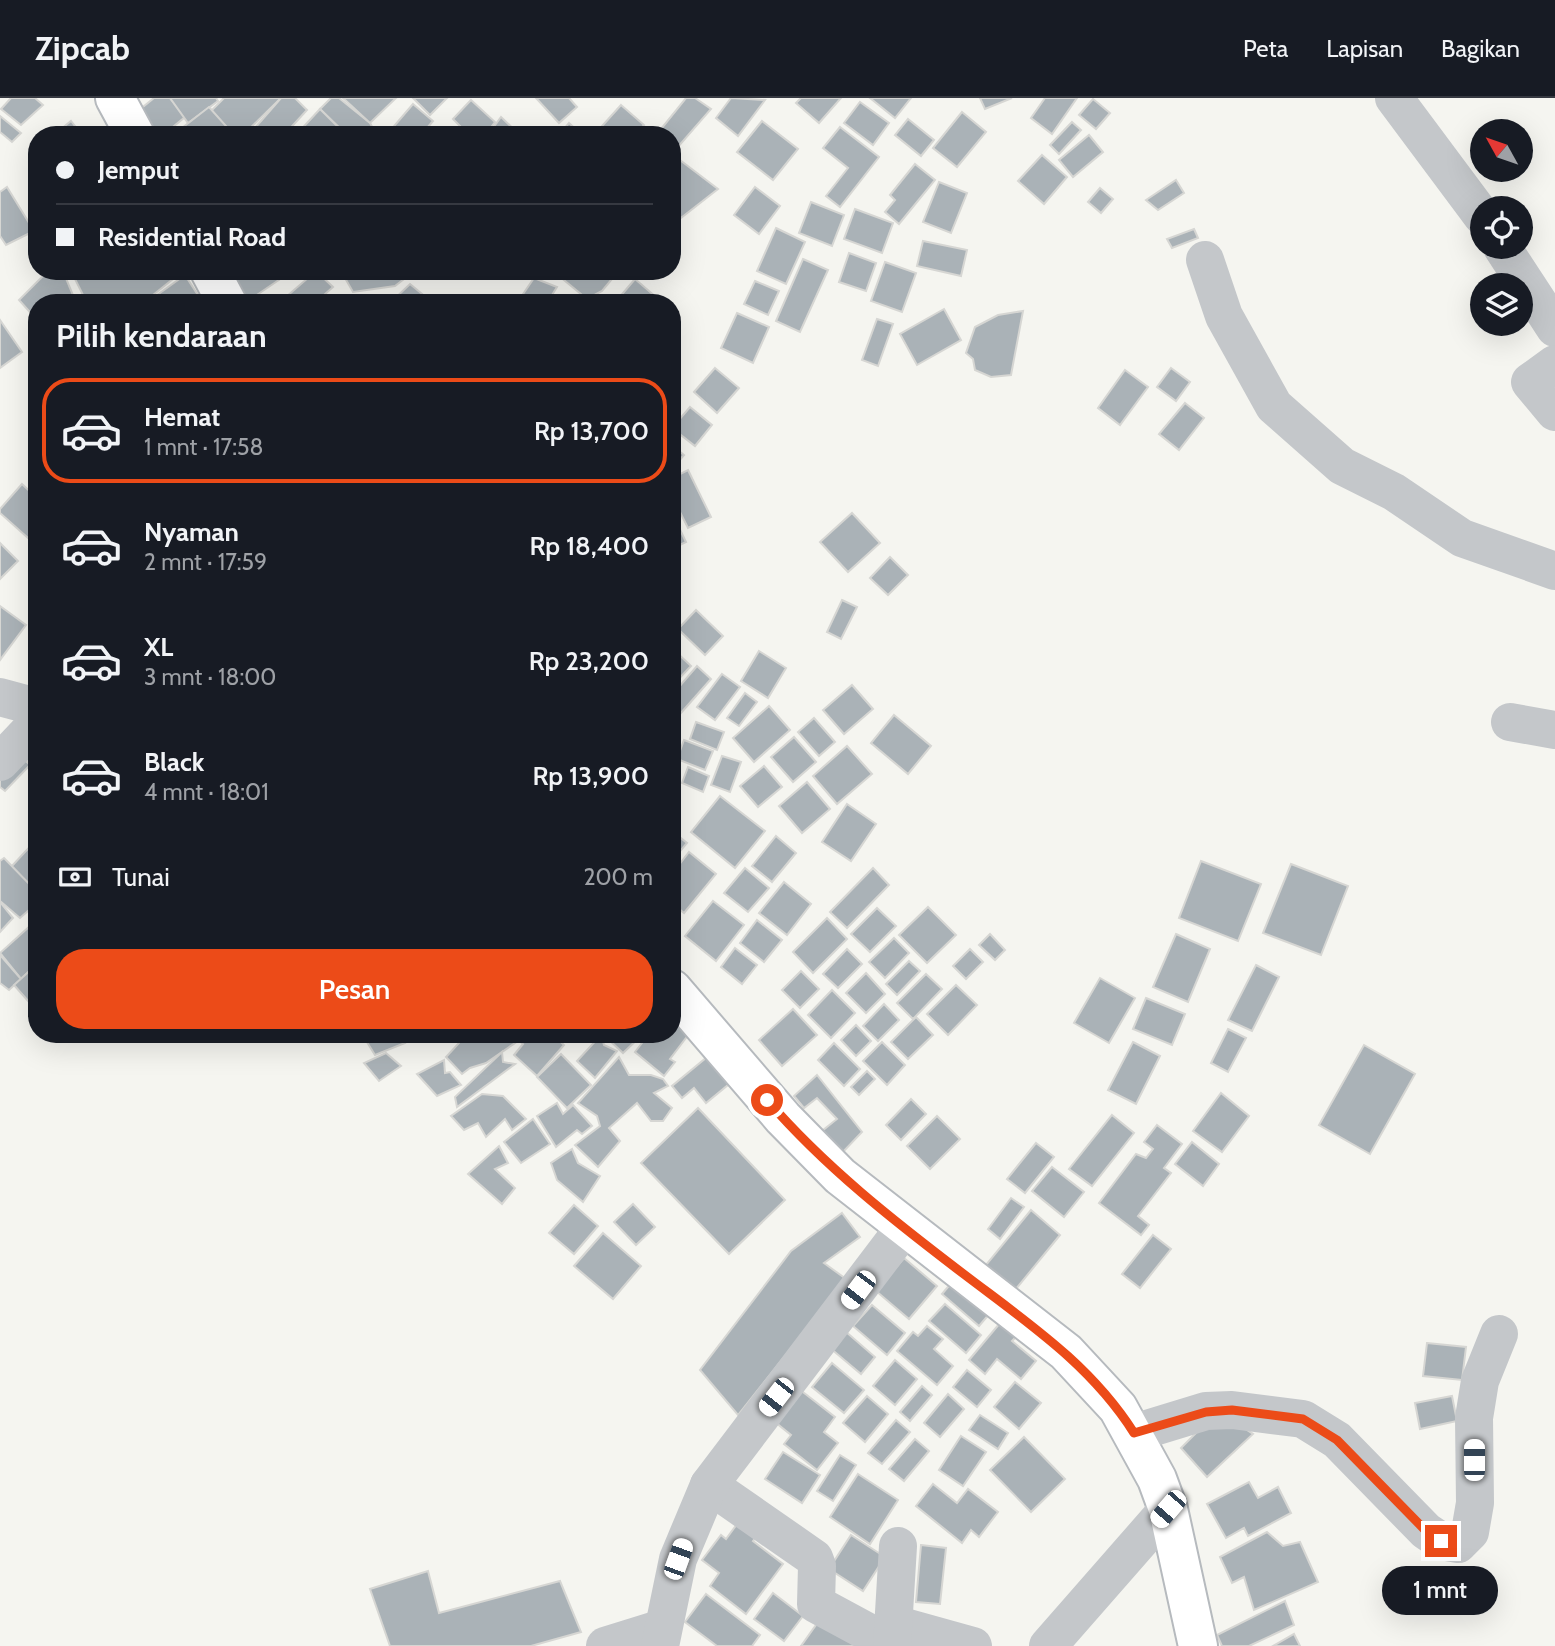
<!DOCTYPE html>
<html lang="id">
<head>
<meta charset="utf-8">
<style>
  body { margin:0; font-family:Cabin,sans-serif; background:#242831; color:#f1f3f6; height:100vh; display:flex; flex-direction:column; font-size:26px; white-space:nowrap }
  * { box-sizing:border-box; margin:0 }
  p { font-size:23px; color:#9ea1a6 }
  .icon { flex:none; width:38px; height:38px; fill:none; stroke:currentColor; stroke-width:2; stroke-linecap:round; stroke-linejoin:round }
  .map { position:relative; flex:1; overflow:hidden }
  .panel { position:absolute; left:28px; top:196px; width:653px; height:749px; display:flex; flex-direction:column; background:#171b24; border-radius:28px; box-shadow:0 7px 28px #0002 }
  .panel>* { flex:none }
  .hud { position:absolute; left:28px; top:28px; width:653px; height:154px; border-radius:28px; box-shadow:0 7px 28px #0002; display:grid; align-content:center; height:154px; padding:0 28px; background:#171b24 }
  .needle { width:46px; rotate:310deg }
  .controls { position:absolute; left:1470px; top:21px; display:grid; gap:14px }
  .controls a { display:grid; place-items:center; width:63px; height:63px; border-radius:50%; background:#171b24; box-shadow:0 7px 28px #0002; font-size:35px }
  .end { position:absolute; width:32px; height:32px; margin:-16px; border:9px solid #ec4b18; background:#fff; box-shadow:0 0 0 4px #fff }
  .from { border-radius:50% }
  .bubble { position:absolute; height:49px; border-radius:24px; background:#171b24; box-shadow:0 7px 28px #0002; font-size:23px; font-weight:600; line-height:49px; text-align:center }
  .car { position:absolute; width:21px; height:42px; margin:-21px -10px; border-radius:9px; box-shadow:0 0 5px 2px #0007; background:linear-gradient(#fff 24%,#345 0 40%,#fff 0 76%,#345 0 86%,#fff 0) }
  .hud b { display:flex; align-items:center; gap:24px; height:66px; font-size:26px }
  .hud b+b { border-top:2px solid #363941 }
  .hud i { width:18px; height:18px; background:#f1f3f6 }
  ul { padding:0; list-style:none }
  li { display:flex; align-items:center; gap:21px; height:105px; margin:0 14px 10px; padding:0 14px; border:4px solid transparent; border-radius:28px }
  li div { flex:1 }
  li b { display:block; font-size:26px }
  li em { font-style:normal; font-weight:600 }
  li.on { border-color:#ec4b18 }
  li>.icon { width:63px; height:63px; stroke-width:1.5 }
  h2 { padding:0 28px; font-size:32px; line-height:84px }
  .pay { display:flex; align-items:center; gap:18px; height:77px; padding:0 28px; font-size:26px }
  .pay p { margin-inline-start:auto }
  .action { display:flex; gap:14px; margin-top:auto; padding:14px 28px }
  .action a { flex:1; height:80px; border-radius:28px; background:#ec4b18; color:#fff; font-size:28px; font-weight:600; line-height:80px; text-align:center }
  header { display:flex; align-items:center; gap:42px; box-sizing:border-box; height:98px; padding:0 35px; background:#171b24; border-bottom:2px solid #363941 }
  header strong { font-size:33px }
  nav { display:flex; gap:38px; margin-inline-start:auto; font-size:24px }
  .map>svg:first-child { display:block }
  .building { fill:#aab2b7; stroke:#d6d6d3; stroke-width:2 }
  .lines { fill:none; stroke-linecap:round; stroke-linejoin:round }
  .major-casing { stroke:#b6babe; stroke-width:42 }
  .minor { stroke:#c4c7ca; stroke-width:38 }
  .major { stroke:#fff; stroke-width:38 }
  .route { stroke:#ec4b18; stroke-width:9 }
</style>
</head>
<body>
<header>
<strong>Zipcab</strong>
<nav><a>Peta</a><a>Lapisan</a><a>Bagikan</a></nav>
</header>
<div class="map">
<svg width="1555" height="1548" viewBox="0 0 1555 1548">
  <rect width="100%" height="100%" fill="#f5f5f0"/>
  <g class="building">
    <path d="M11 0H35L43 7 21 27 1 11Z"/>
    <path d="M154 0H170L185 19 163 37H156L138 13Z"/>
    <path d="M170 0H216L218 3 188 25Z"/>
    <path d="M224 0H281L243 37H234L211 13Z"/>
    <path d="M281 0H295L307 12 284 37H260L254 31Z"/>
    <path d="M331 0H339L370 25 375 34 372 37H347L320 11Z"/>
    <path d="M343 0H396L370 25Z"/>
    <path d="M413 0H447L430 17Z"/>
    <path d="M536 0H569L577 9 559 25Z"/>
    <path d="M686 0H695L711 11 677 50 672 44V37H666L661 31Z"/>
    <path d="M731 0 765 2 738 38 716 20Z"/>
    <path d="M801 0H841L819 25 796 5Z"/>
    <path d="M870 0H911L895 20Z"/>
    <path d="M980 0H1012L985 11Z"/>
    <path d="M1045 0H1077L1052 36 1031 20Z"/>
    <path d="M1093 1 1110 15 1096 31 1079 17Z"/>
    <path d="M471 2 495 24 485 37H463L465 33 453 21Z"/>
    <path d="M860 4 889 25 873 47 844 25Z"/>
    <path d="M413 6 433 23 421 37H393L389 34Z"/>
    <path d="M621 7 644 27 635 37H594Z"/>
    <path d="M209 9 234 37H173Z"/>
    <path d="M320 11 346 37H296Z"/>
    <path d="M962 14 986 34 957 69 933 50Z"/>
    <path d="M0 18 21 35 12 44 0 34Z"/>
    <path d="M501 19 520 37H488Z"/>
    <path d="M908 21 934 42 921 58 895 37Z"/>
    <path d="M71 23 82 37H54Z"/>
    <path d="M762 23 798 51 773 82 737 54Z"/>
    <path d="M1072 24 1081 32 1059 56 1050 47Z"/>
    <path d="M569 25 582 37H559Z"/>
    <path d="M840 29 879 59 840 109 826 98 848 70 823 50Z"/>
    <path d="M1089 37 1103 54 1073 79 1059 62Z"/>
    <path d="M672 56 718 91 677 123 672 120V106L677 100 672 95Z"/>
    <path d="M1042 57 1067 79 1044 106 1018 83Z"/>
    <path d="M915 66 935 82 899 126 885 114 895 102 890 97Z"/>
    <path d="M1176 82 1184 95 1158 112 1146 102Z"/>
    <path d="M939 84 967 95 951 135 923 124Z"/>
    <path d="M7 89 34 133 6 147 0 138V94Z"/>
    <path d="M755 89 780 108 759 136 734 117Z"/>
    <path d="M1100 90 1113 101 1101 115 1088 104Z"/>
    <path d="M811 104 844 117 832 148 799 135Z"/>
    <path d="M855 111 893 125 882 155 844 141Z"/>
    <path d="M776 130 805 144 786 186 757 173Z"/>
    <path d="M1194 131 1198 140 1172 150 1167 141Z"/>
    <path d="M923 143 967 152 961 178 917 168Z"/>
    <path d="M849 155 876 165 866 193 839 184Z"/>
    <path d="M803 161 828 172 800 234 776 223Z"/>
    <path d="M885 164 916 175 902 214 871 203Z"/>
    <path d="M48 173H63L75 202 37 205V222L19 202Z"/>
    <path d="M71 173H183L143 205H87Z"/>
    <path d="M236 173H292L245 205 228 179Z"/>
    <path d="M316 173 333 189 315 205H279Z"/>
    <path d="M341 173H412L413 174 395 188 353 194Z"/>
    <path d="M553 173H599L612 181 602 193 587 201Z"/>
    <path d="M185 177 203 205H146Z"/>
    <path d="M534 180 557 189 547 205H517Z"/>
    <path d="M635 181 656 199 651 205H622L618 201Z"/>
    <path d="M755 183 779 193 768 217 744 206Z"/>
    <path d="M410 186 427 200 422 205H390Z"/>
    <path d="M944 211 961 242 917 267 900 236Z"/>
    <path d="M1023 213 1011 277 991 279 975 272 973 261 966 255 975 229 998 217Z"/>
    <path d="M737 215 769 229 753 265 721 250Z"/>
    <path d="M877 221 893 226 878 268 862 262Z"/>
    <path d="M0 222 22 254 0 270Z"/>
    <path d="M715 270 739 290 717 315 694 294Z"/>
    <path d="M1171 270 1190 284 1176 303 1157 289Z"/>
    <path d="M1125 272 1148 289 1120 327 1098 310Z"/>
    <path d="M1185 305 1204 320 1179 352 1159 336Z"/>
    <path d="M690 309 712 327 695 348 672 330Z"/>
    <path d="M672 347 684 357 672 371Z"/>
    <path d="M688 372 711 419 688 430 672 398V380Z"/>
    <path d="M22 386 37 400V448L0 415V411Z"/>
    <path d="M672 415 686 444 672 451Z"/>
    <path d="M852 415 880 445 848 474 820 444Z"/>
    <path d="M0 445 18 463 0 481Z"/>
    <path d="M890 459 908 477 888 497 870 480Z"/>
    <path d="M842 502 857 509 841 541 827 534Z"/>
    <path d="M0 508 26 527 0 562Z"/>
    <path d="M696 512 723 538 705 557 678 531Z"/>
    <path d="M672 550 691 568 672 588Z"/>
    <path d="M759 553 786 570 768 600 741 583Z"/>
    <path d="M697 568 711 581 672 625V597Z"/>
    <path d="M722 576 740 589 715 622 697 609Z"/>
    <path d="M852 587 873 611 844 636 823 612Z"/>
    <path d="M745 595 757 604 739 628 727 620Z"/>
    <path d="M769 608 790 632 754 664 733 640Z"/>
    <path d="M894 617 931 648 908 676 871 645Z"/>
    <path d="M814 620 835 644 819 658 798 634Z"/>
    <path d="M696 624 724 634 717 652 690 641Z"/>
    <path d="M794 639 816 664 793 684 771 659Z"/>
    <path d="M684 642 713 653 705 672 677 661Z"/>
    <path d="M847 648 872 676 837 706 813 678Z"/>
    <path d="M16 653 30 667 5 693 0 689V670Z"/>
    <path d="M722 658 741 664 730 694 711 687Z"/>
    <path d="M764 668 782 689 758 709 740 688Z"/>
    <path d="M688 669 709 678 703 694 682 685Z"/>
    <path d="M807 684 830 711 802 735 779 708Z"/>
    <path d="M720 698 765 733 735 770 691 734Z"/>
    <path d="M847 706 876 726 851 763 822 744Z"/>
    <path d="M672 733 687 745 672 763Z"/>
    <path d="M776 738 796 755 772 784 752 768Z"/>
    <path d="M37 741V786L33 790 11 769Z"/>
    <path d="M689 754 716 776 684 815 672 805V776Z"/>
    <path d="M4 760 37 794V805L20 820 0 803V763Z"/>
    <path d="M1201 763 1261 786 1238 843 1179 820Z"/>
    <path d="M1291 766 1348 788 1321 857 1263 835Z"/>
    <path d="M745 770 769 790 748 814 724 795Z"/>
    <path d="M873 770 889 787 847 830 830 814Z"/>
    <path d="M784 784 811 806 787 837 759 815Z"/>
    <path d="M713 803 744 827 716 863 685 838Z"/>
    <path d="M0 804 13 820 0 834Z"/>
    <path d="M928 809 956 837 927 865 899 837Z"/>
    <path d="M877 810 896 828 870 854 851 836Z"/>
    <path d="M827 820 847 841 813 875 793 854Z"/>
    <path d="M757 822 782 842 764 864 740 845Z"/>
    <path d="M30 828 37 835V866L21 881 0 855Z"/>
    <path d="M990 836 1005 852 995 862 979 847Z"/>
    <path d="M1176 836 1210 851 1188 904 1153 889Z"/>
    <path d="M894 840 909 855 885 880 869 864Z"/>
    <path d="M735 850 757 867 742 886 721 869Z"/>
    <path d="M847 851 862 866 838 890 823 876Z"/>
    <path d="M970 851 983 864 966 881 953 868Z"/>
    <path d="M0 857 21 881 9 892 0 885Z"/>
    <path d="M909 863 920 873 897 897 886 886Z"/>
    <path d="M1256 867 1279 879 1252 933 1228 922Z"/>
    <path d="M34 869 37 872 36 912 14 887Z"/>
    <path d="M801 873 819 891 800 910 782 892Z"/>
    <path d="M866 875 885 896 866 915 846 895Z"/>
    <path d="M926 876 942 891 913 921 897 905Z"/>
    <path d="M1100 880 1135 900 1109 945 1074 925Z"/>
    <path d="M956 887 977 907 948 937 927 916Z"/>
    <path d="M832 892 855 915 831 940 808 917Z"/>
    <path d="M1146 900 1185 916 1172 947 1133 931Z"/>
    <path d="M884 906 899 922 878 943 863 928Z"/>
    <path d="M793 911 817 937 782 968 759 942Z"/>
    <path d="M672 916 692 932 670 961 675 964 664 978 635 954 649 936H672Z"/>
    <path d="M916 919 933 937 908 961 891 944Z"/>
    <path d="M856 927 871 943 856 958 841 942Z"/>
    <path d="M1228 931 1246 940 1228 974 1211 965Z"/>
    <path d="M362 936H400L405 945 375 957Z"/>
    <path d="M457 936H507L515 945 486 965 470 970 462 976 446 959 459 945Z"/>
    <path d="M512 936H552L564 947 537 978 514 957 523 946Z"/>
    <path d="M609 936H643L623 955 606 939Z"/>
    <path d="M601 937 604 947 617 953 595 980 577 963Z"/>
    <path d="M882 944 905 967 887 987 863 963Z"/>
    <path d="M1133 944 1160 958 1136 1006 1108 992Z"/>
    <path d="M834 945 860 971 844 988 818 962Z"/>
    <path d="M1364 947 1415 976 1370 1056 1319 1027Z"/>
    <path d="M502 954 503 964 515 966 457 1009 455 999Z"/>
    <path d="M386 955 401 968 379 983 364 965Z"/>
    <path d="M712 955 734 982 706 1005 694 990 682 1000 672 988Z"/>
    <path d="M561 956 591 987 567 1010 537 979Z"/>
    <path d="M619 959 629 977H651L663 981 668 988 654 995 672 1010 663 1023H651L637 1005 609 1030 620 1043 598 1069 575 1047 600 1028 597 1018 578 1005Z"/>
    <path d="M444 962 445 975 450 974 461 987 437 998 417 976Z"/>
    <path d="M867 973 875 981 859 997 851 989Z"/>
    <path d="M817 977 862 1034 841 1056 822 1033 837 1021 817 1000 804 1010 794 998Z"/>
    <path d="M1221 995 1249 1018 1222 1054 1193 1033Z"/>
    <path d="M482 996 503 998 526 1021 512 1032 505 1021 486 1039 478 1025 464 1032 451 1018Z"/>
    <path d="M911 1001 926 1016 901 1042 886 1027Z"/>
    <path d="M557 1005 563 1016 573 1007 592 1028 582 1036 577 1032 556 1049 537 1018Z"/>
    <path d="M698 1010 785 1102 729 1156 641 1065Z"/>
    <path d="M1112 1017 1134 1035 1092 1088 1069 1071Z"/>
    <path d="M937 1018 960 1041 930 1071 907 1048Z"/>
    <path d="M533 1021 550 1046 521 1065 504 1044Z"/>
    <path d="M1157 1027 1182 1046 1164 1070 1171 1075 1138 1118 1149 1127 1141 1137 1099 1105 1136 1056 1146 1060 1153 1051 1144 1044Z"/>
    <path d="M1192 1044 1219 1066 1203 1088 1175 1066Z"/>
    <path d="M1036 1045 1054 1059 1025 1095 1007 1081Z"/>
    <path d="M499 1048 508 1065 495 1071 515 1090 502 1106 468 1076Z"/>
    <path d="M572 1051 578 1065 600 1078 583 1104 557 1082 551 1065Z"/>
    <path d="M1052 1069 1084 1094 1064 1119 1032 1093Z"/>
    <path d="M1011 1100 1024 1109 1000 1141 988 1131Z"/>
    <path d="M633 1106 655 1129 636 1147 614 1124Z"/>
    <path d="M574 1107 598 1128 574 1156 549 1135Z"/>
    <path d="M1031 1112 1060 1137 1011 1197 981 1173Z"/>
    <path d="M842 1115 860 1139 824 1165 846 1181 738 1317 700 1272 791 1153Z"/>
    <path d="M603 1135 641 1168 613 1201 574 1168Z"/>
    <path d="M1153 1137 1171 1151 1140 1190 1122 1176Z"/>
    <path d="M904 1160 937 1188 909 1221 876 1193Z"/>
    <path d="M959 1176 997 1207 979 1228 942 1196Z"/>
    <path d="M945 1206 981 1237 966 1255 929 1223Z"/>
    <path d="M872 1207 905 1235 887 1257 853 1228Z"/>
    <path d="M1000 1225 1016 1239 1012 1243 1036 1263 1021 1281 997 1261 985 1276 969 1262Z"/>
    <path d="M927 1228 943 1241 934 1251 953 1268 937 1287 897 1253 913 1234 918 1238Z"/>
    <path d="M845 1233 875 1259 861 1276 830 1250Z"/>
    <path d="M1427 1245 1466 1249 1462 1282 1423 1278Z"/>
    <path d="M895 1262 917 1281 895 1307 873 1288Z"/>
    <path d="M832 1265 864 1292 844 1315 812 1289Z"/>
    <path d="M967 1272 991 1292 977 1309 953 1289Z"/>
    <path d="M1015 1284 1041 1305 1019 1331 994 1309Z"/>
    <path d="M922 1288 932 1297 910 1323 900 1314Z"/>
    <path d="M799 1291 835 1319 824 1334 838 1345 817 1372 784 1346 791 1337 775 1324Z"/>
    <path d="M948 1296 964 1311 940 1339 924 1325Z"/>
    <path d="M867 1298 888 1316 865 1344 843 1325Z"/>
    <path d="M1452 1298 1457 1323 1420 1331 1415 1305Z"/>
    <path d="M980 1317 1008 1335 998 1351 969 1332Z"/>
    <path d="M1229 1320 1253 1336 1207 1379 1181 1350 1206 1325Z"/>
    <path d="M896 1322 910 1334 882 1366 868 1355Z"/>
    <path d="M961 1338 986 1354 963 1388 939 1372Z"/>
    <path d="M1024 1339 1065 1381 1031 1414 990 1372Z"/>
    <path d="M915 1341 929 1353 904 1383 889 1371Z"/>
    <path d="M783 1354 820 1377 802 1405 765 1381Z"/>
    <path d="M840 1357 856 1367 833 1403 817 1393Z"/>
    <path d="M858 1376 898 1402 870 1446 830 1419Z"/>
    <path d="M1249 1384 1258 1400 1278 1389 1291 1415 1248 1438 1244 1430 1226 1440 1207 1406Z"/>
    <path d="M933 1386 957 1405 968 1391 998 1414 979 1439 971 1432 962 1445 916 1408Z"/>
    <path d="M740 1422 759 1435 753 1443 783 1466 746 1516 710 1488 719 1475 702 1462 721 1437 726 1441Z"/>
    <path d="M1267 1434 1283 1448 1300 1444 1318 1484 1254 1512 1244 1479 1232 1485 1220 1459Z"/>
    <path d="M851 1437 885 1459 863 1493 829 1471Z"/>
    <path d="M921 1447 946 1450 940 1506 916 1504Z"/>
    <path d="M428 1473 439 1515 560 1483 581 1534 531 1548H390L370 1491Z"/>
    <path d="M773 1495 803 1518 784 1543 754 1521Z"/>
    <path d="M706 1496 760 1537 752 1548H717L685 1524Z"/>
    <path d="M1285 1503 1294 1527 1249 1548H1222L1217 1537Z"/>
    <path d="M821 1520 860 1548H801Z"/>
    <path d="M1294 1536 1300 1548H1273Z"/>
  </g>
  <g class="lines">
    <defs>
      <g id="major">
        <path d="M115 0 135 37"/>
        <path d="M210 173 227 205"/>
        <path d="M672 891 783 1020 840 1078 1066 1254 1118 1310 1157 1381 1168 1411 1198 1548"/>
      </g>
    </defs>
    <use href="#major" class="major-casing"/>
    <g class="minor">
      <path d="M1394 0 1482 118"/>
      <path d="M1502 149 1555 230"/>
      <path d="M1205 162 1224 218 1274 308 1342 368 1394 394 1462 440 1555 473"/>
      <path d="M1555 266 1530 284 1555 314"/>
      <path d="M0 599 37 609"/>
      <path d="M1510 624 1555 632"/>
      <path d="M0 664 37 625"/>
      <path d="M1134 1335 1206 1313 1232 1312 1303 1321 1337 1342 1426 1433 1441 1443 1458 1446 1470 1434 1475 1405 1474 1320 1480 1283 1499 1236"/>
      <path d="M709 1387 814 1460 817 1468 816 1506 892 1547"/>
      <path d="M894 1526 973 1548"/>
      <path d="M605 1548 663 1530"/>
      <path d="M660 1548 678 1461 709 1387 904 1130"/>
      <path d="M892 1548 898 1448"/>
      <path d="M1048 1548 1168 1411"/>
    </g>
    <use href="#major" class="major"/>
  </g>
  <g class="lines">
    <path class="route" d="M767 1002C825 1069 894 1123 965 1177 1028 1225 1091 1267 1134 1335L1206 1314 1232 1312 1303 1321 1337 1342 1426 1433 1441 1443"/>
  </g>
</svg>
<div class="controls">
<a><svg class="needle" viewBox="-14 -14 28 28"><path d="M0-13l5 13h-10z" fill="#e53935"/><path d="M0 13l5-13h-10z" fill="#9ea1a6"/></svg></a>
<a><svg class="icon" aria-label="locate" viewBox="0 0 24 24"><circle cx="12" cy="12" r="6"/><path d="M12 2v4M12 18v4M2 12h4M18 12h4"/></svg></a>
<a><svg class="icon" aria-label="layers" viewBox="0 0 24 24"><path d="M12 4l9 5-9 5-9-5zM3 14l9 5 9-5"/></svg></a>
</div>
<i class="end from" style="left:767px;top:1002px"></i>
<i class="end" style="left:1441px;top:1443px"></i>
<div class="bubble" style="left:1382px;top:1468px;width:116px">1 mnt</div>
<i class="car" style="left:858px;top:1192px;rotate:217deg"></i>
<i class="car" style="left:776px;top:1299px;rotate:218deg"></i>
<i class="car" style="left:1474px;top:1362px;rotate:0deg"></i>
<i class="car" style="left:1168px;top:1411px;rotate:221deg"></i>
<i class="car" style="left:678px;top:1461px;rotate:20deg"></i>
<div class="hud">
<b><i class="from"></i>Jemput</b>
<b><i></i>Residential Road</b>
</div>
<section class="panel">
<h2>Pilih kendaraan</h2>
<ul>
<li class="on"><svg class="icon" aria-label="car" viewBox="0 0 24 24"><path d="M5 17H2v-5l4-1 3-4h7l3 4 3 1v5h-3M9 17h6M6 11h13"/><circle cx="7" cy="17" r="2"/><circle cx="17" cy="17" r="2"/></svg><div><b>Hemat</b><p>1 mnt · 17:58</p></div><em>Rp 13,700</em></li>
<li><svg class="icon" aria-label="car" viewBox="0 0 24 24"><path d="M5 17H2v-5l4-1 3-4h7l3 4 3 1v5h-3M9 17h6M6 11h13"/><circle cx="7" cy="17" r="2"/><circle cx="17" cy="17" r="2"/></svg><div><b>Nyaman</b><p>2 mnt · 17:59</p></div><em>Rp 18,400</em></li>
<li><svg class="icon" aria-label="car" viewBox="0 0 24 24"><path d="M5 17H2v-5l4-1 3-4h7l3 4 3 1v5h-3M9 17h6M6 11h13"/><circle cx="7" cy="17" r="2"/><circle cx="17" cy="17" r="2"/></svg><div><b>XL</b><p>3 mnt · 18:00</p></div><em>Rp 23,200</em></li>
<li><svg class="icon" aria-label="car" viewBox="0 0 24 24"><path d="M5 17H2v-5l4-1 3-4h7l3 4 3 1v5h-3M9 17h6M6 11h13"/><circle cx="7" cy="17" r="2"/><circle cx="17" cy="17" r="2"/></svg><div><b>Black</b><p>4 mnt · 18:01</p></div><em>Rp 13,900</em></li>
</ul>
<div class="pay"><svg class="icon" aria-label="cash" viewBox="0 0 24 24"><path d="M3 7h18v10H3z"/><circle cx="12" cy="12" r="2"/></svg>Tunai<p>200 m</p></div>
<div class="action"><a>Pesan</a></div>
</section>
</div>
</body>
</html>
